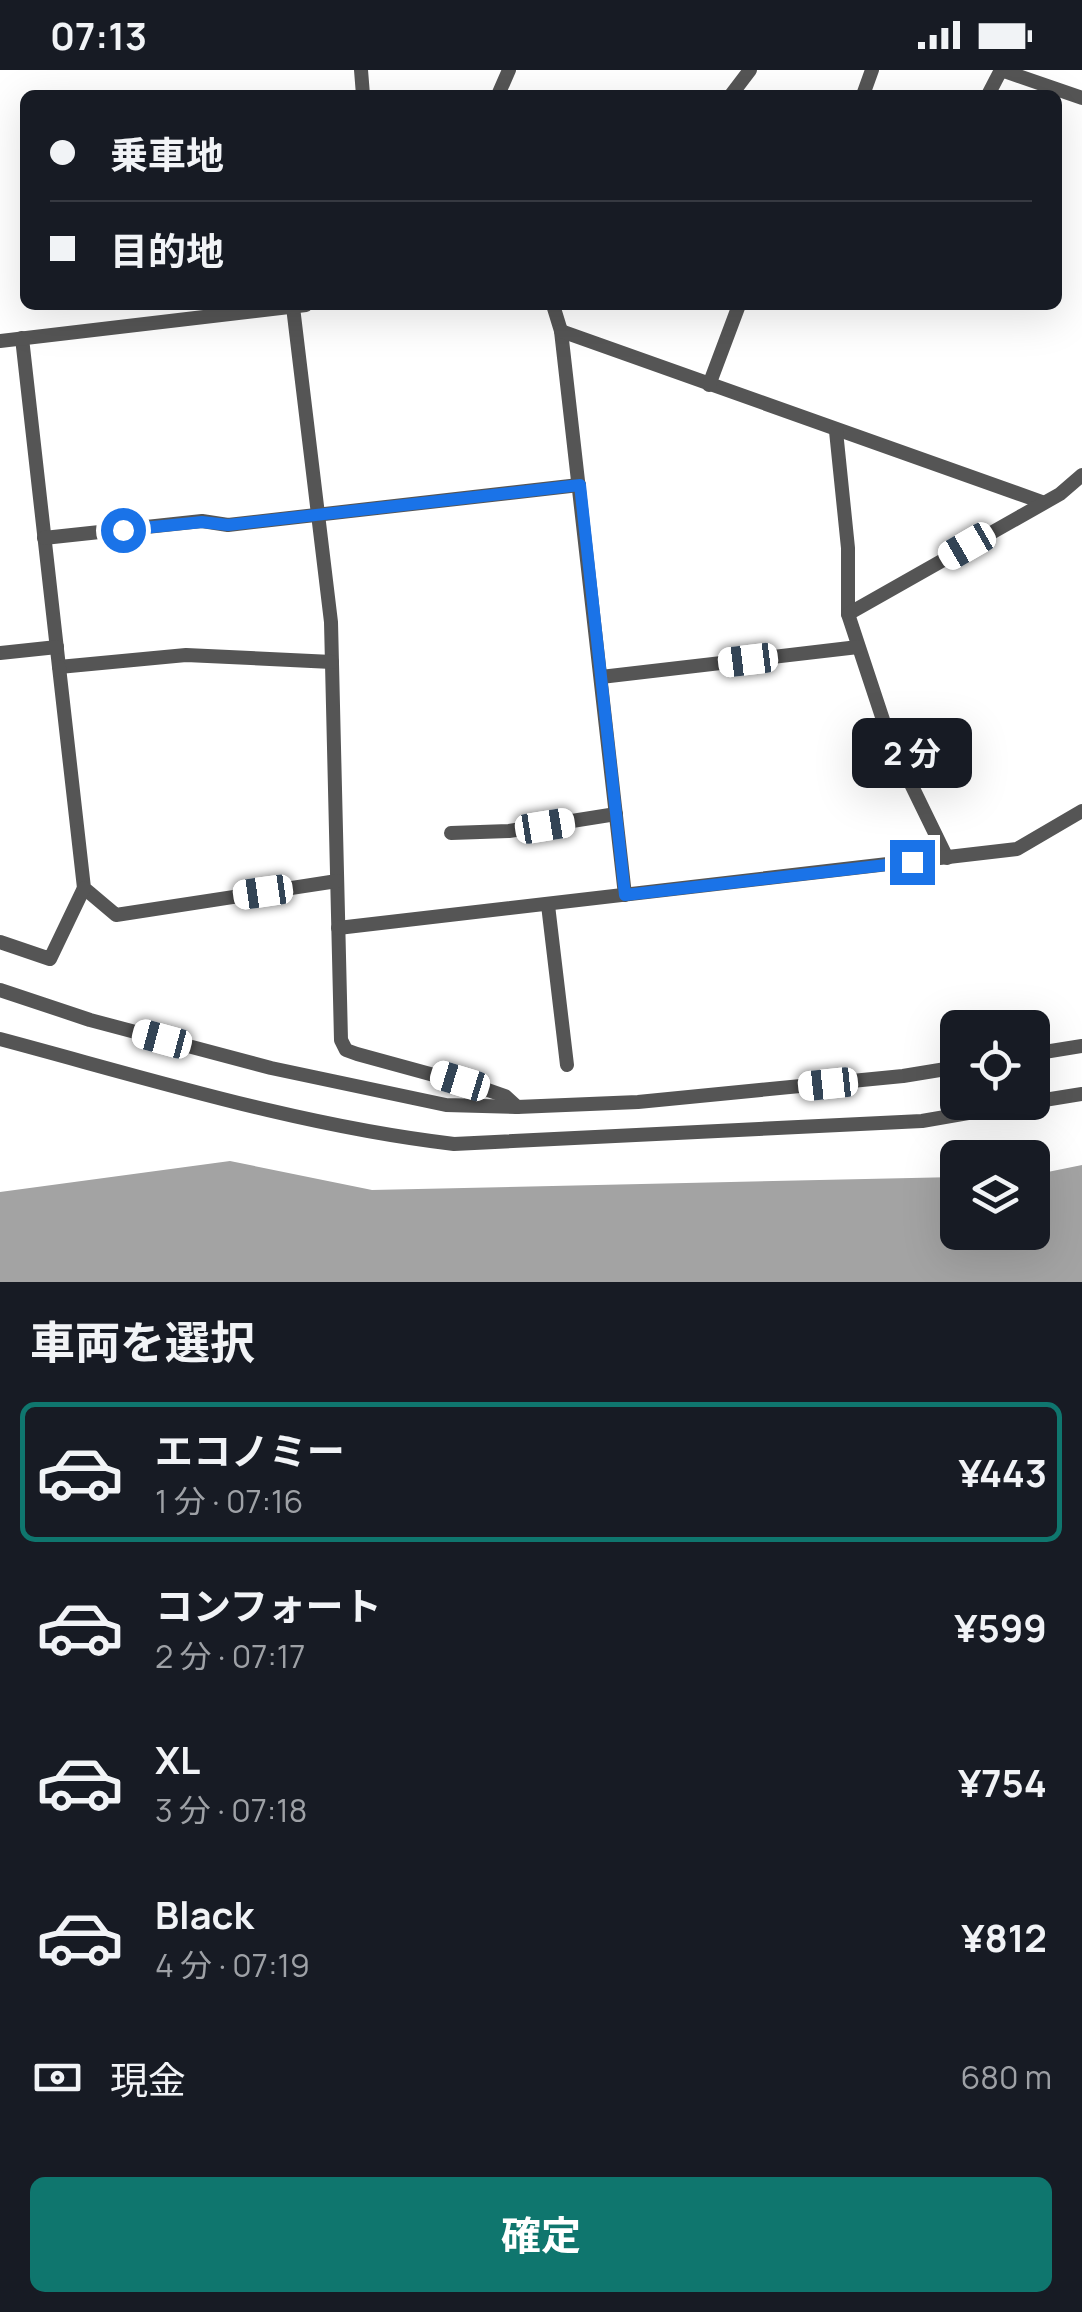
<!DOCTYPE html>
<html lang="ja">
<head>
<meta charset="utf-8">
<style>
  body { margin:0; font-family:Manrope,"Noto Sans JP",sans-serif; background:#242831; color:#f1f3f6; height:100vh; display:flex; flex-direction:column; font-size:38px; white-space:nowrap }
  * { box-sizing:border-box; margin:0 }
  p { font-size:32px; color:#9ea1a6 }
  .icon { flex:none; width:55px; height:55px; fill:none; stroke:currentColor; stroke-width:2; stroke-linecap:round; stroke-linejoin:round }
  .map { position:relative; height:1212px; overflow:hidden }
  .details { display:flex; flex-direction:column; background:#171b24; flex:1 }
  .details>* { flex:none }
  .hud { position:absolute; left:20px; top:20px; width:1042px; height:220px; border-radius:15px; box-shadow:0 10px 40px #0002; display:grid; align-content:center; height:220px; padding:0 30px; background:#171b24 }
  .controls { position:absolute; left:940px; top:940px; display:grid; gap:20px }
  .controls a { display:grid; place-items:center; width:110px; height:110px; border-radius:15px; background:#171b24; box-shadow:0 10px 40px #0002; font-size:50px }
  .end { position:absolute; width:45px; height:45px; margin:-22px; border:12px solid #1a73e8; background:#fff; box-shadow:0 0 0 5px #fff }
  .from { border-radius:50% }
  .bubble { position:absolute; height:70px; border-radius:15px; background:#171b24; box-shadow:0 10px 40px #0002; font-size:32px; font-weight:700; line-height:70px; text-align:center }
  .car { position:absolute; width:30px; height:60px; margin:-30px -15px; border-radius:12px; box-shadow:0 0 8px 2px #0007; background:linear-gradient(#fff 24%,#345 0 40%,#fff 0 76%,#345 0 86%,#fff 0) }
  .hud b { display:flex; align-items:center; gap:35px; height:95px; font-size:38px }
  .hud b+b { border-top:2px solid #363941 }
  .hud i { width:25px; height:25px; background:#f1f3f6 }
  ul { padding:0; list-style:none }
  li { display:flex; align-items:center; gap:30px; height:140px; margin:0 20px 15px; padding:0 10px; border:5px solid transparent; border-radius:15px }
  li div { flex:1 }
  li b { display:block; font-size:38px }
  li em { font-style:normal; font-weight:700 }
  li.active { border-color:#0f766e }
  li>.icon { width:90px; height:90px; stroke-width:1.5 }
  h2 { padding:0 30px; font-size:45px; line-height:120px }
  .pay { display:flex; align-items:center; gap:25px; height:110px; padding:0 30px; font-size:38px }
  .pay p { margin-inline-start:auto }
  .action { display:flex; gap:20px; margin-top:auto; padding:20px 30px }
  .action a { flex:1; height:115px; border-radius:15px; background:#0f766e; color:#fff; font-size:40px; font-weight:700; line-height:115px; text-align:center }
  .status { display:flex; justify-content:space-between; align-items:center; height:70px; padding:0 50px; background:#171b24; direction:ltr }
  .status svg { height:28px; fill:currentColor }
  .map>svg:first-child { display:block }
  .water { fill:#a3a3a3 }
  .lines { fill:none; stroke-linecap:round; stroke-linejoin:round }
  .minor { stroke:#555; stroke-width:14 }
  .route { stroke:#1a73e8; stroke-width:12 }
</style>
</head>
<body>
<div class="status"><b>07:13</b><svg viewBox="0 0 49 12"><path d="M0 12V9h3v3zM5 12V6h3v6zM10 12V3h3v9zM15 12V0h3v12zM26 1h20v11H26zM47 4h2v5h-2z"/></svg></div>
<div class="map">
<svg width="1082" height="1212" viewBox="0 0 1082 1212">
  <rect width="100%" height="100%" fill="#fff"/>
  <path class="water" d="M230 1091 372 1120 957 1107 958 1162H1032L1033 1105 1082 1095V1212H0V1122Z"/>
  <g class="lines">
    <g class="minor">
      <path d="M361 0 363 25"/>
      <path d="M498 25 509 0"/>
      <path d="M731 25 750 0"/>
      <path d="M863 25 872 0"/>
      <path d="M988 25 1001 0 1082 28"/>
      <path d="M553 235 561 261 625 825"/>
      <path d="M293 237 331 552 341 970 346 980 357 984 485 1019 505 1026 517 1037"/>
      <path d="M561 261 1042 432"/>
      <path d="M22 268 59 597 186 585 332 592"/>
      <path d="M0 271 306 235"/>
      <path d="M709 315 739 235"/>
      <path d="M836 361 848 478V544L890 671 947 788"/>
      <path d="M44 468 202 451 228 455 579 415"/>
      <path d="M848 544 1060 424 1082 405"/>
      <path d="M0 583 57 577"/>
      <path d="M59 597 84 818 116 845 337 811"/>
      <path d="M601 607 858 577"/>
      <path d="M451 763 509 761 616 744"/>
      <path d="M548 835 567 995"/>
      <path d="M338 858 1017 779 1082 741"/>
      <path d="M0 872 50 889 84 818"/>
      <path d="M0 920 90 950 271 998 446 1035 517 1037 638 1032 903 1006 958 997"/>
      <path d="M0 969C150 1009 300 1056 454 1074L922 1051 1032 1032"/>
      <path d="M1032 984 1082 976"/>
      <path d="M1032 1032 1082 1024"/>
    </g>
  </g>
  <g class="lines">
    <path class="route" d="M123 460 202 452 228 455 580 415 625 825 912 792"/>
  </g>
</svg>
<div class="controls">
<a><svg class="icon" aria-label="locate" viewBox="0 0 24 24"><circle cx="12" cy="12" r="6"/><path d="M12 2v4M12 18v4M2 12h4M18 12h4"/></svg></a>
<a><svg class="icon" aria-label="layers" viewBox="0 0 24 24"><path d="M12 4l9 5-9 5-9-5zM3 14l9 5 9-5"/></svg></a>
</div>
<i class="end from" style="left:123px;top:460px"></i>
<i class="end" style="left:912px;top:792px"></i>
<div class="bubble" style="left:852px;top:648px;width:120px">2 分</div>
<i class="car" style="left:967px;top:476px;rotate:240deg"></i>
<i class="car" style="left:748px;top:590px;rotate:263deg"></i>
<i class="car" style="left:545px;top:756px;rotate:81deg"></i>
<i class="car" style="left:263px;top:822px;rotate:262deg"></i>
<i class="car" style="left:162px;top:969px;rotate:285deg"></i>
<i class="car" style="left:460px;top:1011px;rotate:287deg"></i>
<i class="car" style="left:828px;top:1014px;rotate:264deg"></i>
<div class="hud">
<b><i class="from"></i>乗車地</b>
<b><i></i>目的地</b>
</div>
</div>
<section class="details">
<h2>車両を選択</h2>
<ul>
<li class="active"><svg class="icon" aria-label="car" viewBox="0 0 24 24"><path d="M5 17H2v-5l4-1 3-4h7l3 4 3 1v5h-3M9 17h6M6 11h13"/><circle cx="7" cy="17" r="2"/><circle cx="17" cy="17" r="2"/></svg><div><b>エコノミー</b><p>1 分 · 07:16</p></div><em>¥443</em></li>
<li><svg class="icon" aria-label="car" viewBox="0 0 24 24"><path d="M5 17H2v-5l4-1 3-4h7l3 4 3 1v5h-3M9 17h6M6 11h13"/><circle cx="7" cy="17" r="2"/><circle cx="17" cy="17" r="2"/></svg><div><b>コンフォート</b><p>2 分 · 07:17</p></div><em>¥599</em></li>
<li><svg class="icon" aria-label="car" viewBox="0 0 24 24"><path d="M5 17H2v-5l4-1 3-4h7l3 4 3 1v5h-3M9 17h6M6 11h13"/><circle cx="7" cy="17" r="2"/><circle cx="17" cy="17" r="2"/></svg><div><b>XL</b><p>3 分 · 07:18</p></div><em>¥754</em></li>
<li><svg class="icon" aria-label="car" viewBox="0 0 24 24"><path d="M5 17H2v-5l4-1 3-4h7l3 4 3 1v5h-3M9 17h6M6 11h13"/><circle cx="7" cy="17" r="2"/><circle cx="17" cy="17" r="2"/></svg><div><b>Black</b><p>4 分 · 07:19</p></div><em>¥812</em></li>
</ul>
<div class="pay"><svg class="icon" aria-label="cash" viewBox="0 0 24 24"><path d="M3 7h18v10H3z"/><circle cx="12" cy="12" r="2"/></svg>現金<p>680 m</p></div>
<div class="action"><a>確定</a></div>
</section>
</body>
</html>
